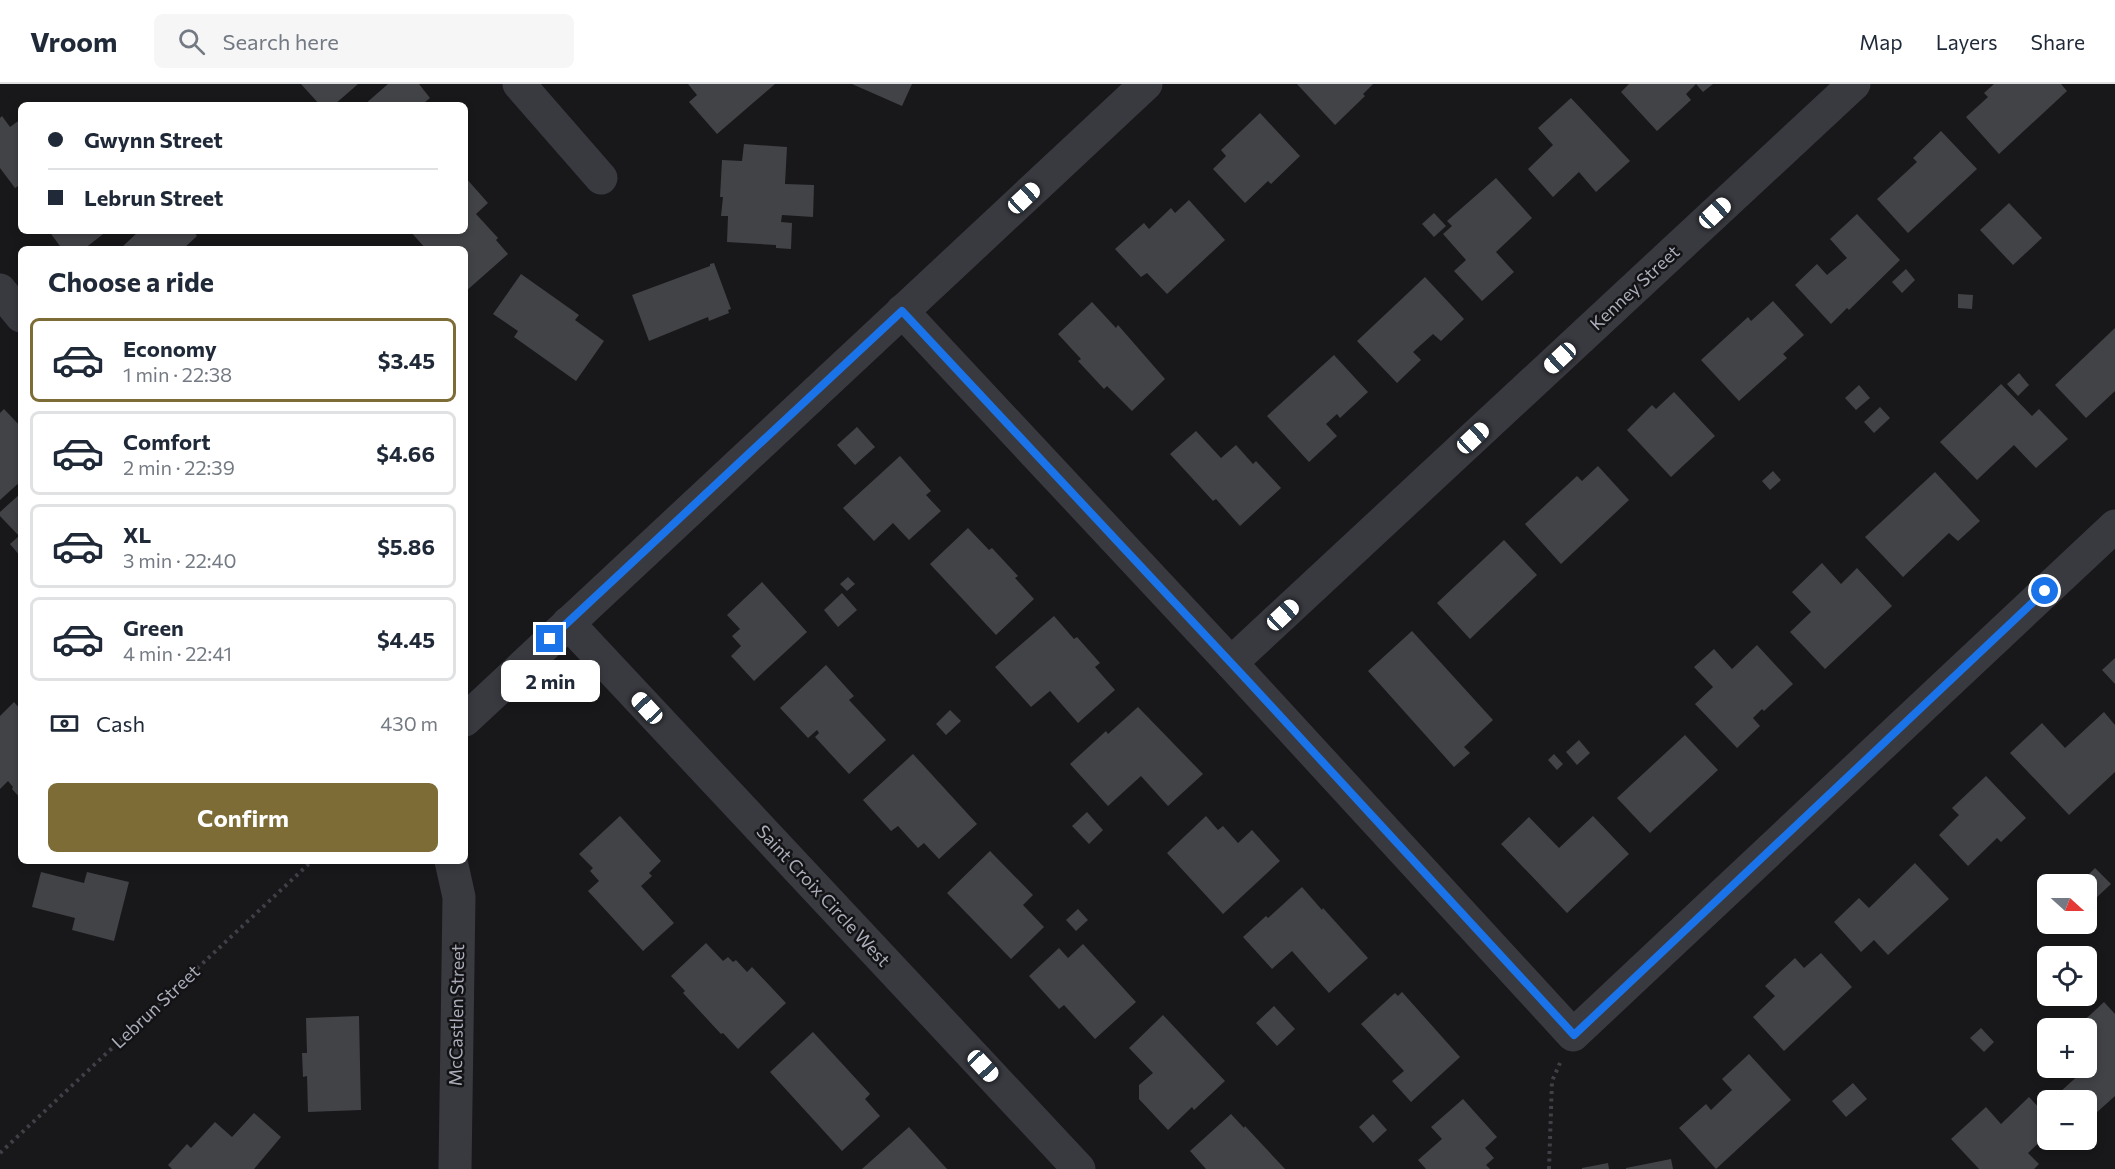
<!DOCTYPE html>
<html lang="en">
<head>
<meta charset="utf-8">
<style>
  body { margin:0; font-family:Commissioner,sans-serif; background:#f6f6f7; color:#1f2937; height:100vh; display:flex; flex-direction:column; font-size:22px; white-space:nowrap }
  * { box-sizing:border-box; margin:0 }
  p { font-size:20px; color:#747a83 }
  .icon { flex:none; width:33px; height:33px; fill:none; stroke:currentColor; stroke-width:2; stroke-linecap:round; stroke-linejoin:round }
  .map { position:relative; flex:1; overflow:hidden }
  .details { position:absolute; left:18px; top:162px; width:450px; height:618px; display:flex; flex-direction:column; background:#fff; border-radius:9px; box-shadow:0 3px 9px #0003 }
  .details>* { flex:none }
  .guide { position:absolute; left:18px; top:18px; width:450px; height:132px; border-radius:9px; box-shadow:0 3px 9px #0003; display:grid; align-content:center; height:132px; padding:0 30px; background:#fff }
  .needle { width:39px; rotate:111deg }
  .controls { position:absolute; left:2037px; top:790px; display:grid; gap:12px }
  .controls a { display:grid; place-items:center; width:60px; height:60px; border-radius:9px; background:#fff; box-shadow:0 3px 9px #0003; font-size:30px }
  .end { position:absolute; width:27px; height:27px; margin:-14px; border:8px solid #1a73e8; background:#fff; box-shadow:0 0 0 3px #fff }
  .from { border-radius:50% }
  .bubble { position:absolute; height:42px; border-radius:9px; background:#fff; box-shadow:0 3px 9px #0003; font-size:20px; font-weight:700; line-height:42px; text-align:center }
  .car { position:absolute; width:18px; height:36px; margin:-18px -9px; border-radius:8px; box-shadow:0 0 4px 2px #0007; background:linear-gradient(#fff 24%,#345 0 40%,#fff 0 76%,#345 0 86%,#fff 0) }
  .guide b { display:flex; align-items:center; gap:21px; height:57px; font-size:22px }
  .guide b+b { border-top:2px solid #e0e1e3 }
  .guide i { width:15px; height:15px; background:#1f2937 }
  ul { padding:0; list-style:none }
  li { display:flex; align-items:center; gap:18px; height:84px; margin:0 12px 9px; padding:0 18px; border:3px solid #e0e1e3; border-radius:9px }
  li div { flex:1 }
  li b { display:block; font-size:22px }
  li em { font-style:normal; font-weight:700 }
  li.active { border-color:#7e6c37 }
  li>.icon { width:54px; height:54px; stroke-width:1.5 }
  h2 { padding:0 30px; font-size:27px; line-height:72px }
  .pay { display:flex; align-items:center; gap:15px; height:66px; padding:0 30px; font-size:22px }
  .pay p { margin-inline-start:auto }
  .primary-button { display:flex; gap:12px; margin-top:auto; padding:12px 30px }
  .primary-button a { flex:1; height:69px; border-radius:9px; background:#7e6c37; color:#fff; font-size:24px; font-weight:700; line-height:69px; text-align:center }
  header { display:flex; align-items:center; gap:36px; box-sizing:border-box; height:84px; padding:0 30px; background:#fff; border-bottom:2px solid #e0e1e3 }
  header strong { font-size:28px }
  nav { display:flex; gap:33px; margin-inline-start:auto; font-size:21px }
  .search { width:420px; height:54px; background:#f6f6f7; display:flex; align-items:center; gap:15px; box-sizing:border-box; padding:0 21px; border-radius:9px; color:#747a83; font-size:22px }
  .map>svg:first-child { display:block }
  .building { fill:#424347 }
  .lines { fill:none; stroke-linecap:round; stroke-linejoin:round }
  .path { stroke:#3f4147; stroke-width:4; stroke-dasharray:3 4.5; stroke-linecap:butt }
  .minor { stroke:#393a40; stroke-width:33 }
  .route { stroke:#1a73e8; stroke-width:8 }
  .labels { text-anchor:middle; stroke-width:5; stroke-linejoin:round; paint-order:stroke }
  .street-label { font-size:18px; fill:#abaeba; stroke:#131316 }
</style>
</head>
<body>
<header>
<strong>Vroom</strong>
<div class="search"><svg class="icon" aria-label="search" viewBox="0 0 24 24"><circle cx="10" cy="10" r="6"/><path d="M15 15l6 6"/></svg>Search here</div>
<nav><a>Map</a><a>Layers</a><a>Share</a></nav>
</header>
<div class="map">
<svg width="2115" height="1085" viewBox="0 0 2115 1085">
  <rect width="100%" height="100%" fill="#18181a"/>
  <g class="building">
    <path d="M301 0H358L334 21H320Z"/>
    <path d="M388 0H419L430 14 425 18 427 21H364Z"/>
    <path d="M688 0H775L717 50 689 18 697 11Z"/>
    <path d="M852 0H912L902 22Z"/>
    <path d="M1297 0H1373L1363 10 1365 12 1335 41Z"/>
    <path d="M1629 0H1713L1703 8 1696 0 1686 10 1691 16 1657 47 1621 8Z"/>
    <path d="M1994 0H2061L2067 7 1999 70 1966 33 1988 13 1984 9Z"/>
    <path d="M1571 14 1630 77 1596 108 1579 88 1553 113 1528 85 1553 61 1538 44Z"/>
    <path d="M1260 29 1300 72 1271 100 1268 97 1245 119 1213 85 1226 72 1221 66Z"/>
    <path d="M2 32 10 43 21 35V100L15 104 0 84V34Z"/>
    <path d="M1941 47 1977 85 1908 149 1877 115 1917 78 1913 74Z"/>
    <path d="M744 60 787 63 785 100 814 101 813 133 782 131 781 138 792 139 791 165 776 164V161L727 158 728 132H721L723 113H720L722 76 742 77Z"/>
    <path d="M465 93 488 119 476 130 498 154 496 156 508 170 465 208V165H426L410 147H465Z"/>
    <path d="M1496 94 1532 134 1496 168 1514 188 1482 217 1454 187 1466 176 1443 150 1452 142 1447 137Z"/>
    <path d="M1189 116 1225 156 1167 210 1147 189 1141 193 1115 165 1144 139 1149 145 1171 124 1175 129Z"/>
    <path d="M2009 119 2042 154 2013 181 1980 146Z"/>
    <path d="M1434 129 1446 142 1434 153 1422 140Z"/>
    <path d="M1857 130 1900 176 1849 226 1847 224 1831 240 1795 201 1817 180 1827 191 1847 174 1830 155Z"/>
    <path d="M49 147H107L84 165H62Z"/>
    <path d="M139 147H193L197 152 183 165H120Z"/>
    <path d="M714 179 731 225 728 226 729 229 709 237 708 233 649 257 632 211 710 182V180Z"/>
    <path d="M1906 185 1915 196 1902 209 1892 198Z"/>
    <path d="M521 190 579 231 575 236 604 257 576 297 514 253 518 247 493 230Z"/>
    <path d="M1425 193 1464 235 1441 257 1433 250 1413 268 1421 276 1397 299 1357 257Z"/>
    <path d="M1958 210 1973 211 1972 225 1958 224Z"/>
    <path d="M1773 217 1804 251 1783 270 1787 274 1739 317 1701 276 1748 233 1751 237Z"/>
    <path d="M1092 218 1116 244 1118 241 1165 295 1132 327 1107 302 1104 305 1078 277 1081 275 1058 250Z"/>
    <path d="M2115 244V307L2086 334 2055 301Z"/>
    <path d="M1334 271 1368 308 1340 334 1337 330 1326 340 1337 352 1309 378 1267 332Z"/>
    <path d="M2019 289 2029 301 2018 312 2007 300Z"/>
    <path d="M2001 300 2032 332 2039 325 2068 355 2036 384 2014 361 1977 396 1940 358Z"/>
    <path d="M1859 301 1870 314 1856 326 1845 314Z"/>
    <path d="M1674 308 1715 352 1671 393 1627 346 1652 321 1656 325Z"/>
    <path d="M1880 323 1890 334 1874 349 1864 338Z"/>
    <path d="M4 325 21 343V397L0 416V329Z"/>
    <path d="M857 343 875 363 855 381 837 361Z"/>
    <path d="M1196 347 1221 374 1236 361 1253 380 1256 377 1281 404 1240 442 1216 415 1213 417 1170 370Z"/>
    <path d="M900 372 931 407 926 411 941 427 909 456 893 439 874 457 843 424Z"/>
    <path d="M1598 382 1629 416 1561 480 1525 440 1577 392 1582 397Z"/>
    <path d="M1773 387 1781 396 1770 406 1762 397Z"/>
    <path d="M1935 388 1980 437 1958 457 1949 449 1903 493 1865 453Z"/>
    <path d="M21 409V473L10 460 19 452 0 432V428Z"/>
    <path d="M968 444 989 466 992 464 1018 492 1015 494 1034 515 996 551 930 480Z"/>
    <path d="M1504 456 1537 491 1470 555 1437 519Z"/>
    <path d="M1822 479 1841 500 1857 484 1892 522 1825 585 1790 548 1811 528 1792 508Z"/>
    <path d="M848 493 855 500 847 507 840 500Z"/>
    <path d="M762 498 807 548 754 597 731 572 741 562 732 552 740 545 727 531Z"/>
    <path d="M842 509 857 526 838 543 824 526Z"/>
    <path d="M1054 532 1074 555 1077 553 1100 579 1095 583 1115 606 1078 639 1050 607 1031 623 995 583Z"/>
    <path d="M1412 547 1493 636 1464 663 1470 669 1454 683 1368 587Z"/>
    <path d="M1757 561 1793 600 1764 627 1762 625 1753 634 1760 642 1737 664 1695 620 1713 603 1694 583 1714 565 1732 585Z"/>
    <path d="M2115 574V600L2102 586Z"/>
    <path d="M826 581 854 612 849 616 886 656 849 690 815 653 819 649 817 646 808 654 780 624Z"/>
    <path d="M14 618 21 626V715L12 705 13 703 8 697 0 705V632Z"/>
    <path d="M1138 623 1203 690 1168 722 1141 692 1108 722 1070 680 1106 647 1108 650Z"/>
    <path d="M950 626 961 637 946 651 936 640Z"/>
    <path d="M2104 628 2115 641V688L2069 731 2010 669 2042 639 2065 664Z"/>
    <path d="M1685 651 1718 686 1650 749 1617 714Z"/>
    <path d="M1579 656 1590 669 1577 681 1566 668Z"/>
    <path d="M913 670 977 740 939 775 924 759 918 764 898 742 891 747 863 716Z"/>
    <path d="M1554 670 1563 680 1557 686 1548 676Z"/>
    <path d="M1986 692 2026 734 2001 758 1997 754 1968 782 1939 751 1959 731 1952 724Z"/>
    <path d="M1087 728 1103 746 1089 760 1072 742Z"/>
    <path d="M620 732 661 777 649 789 652 792 641 802 674 839 643 867 588 807 599 797 590 787 593 784 579 770Z"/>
    <path d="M1206 732 1218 746 1223 742 1238 759 1252 746 1280 777 1223 830 1167 769Z"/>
    <path d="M1593 732 1629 770 1567 829 1501 760 1529 733 1559 764Z"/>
    <path d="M990 767 1033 811 1023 821 1044 843 1011 875 947 809Z"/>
    <path d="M1915 779 1949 815 1888 871 1874 856 1861 868 1834 838 1859 814 1869 824Z"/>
    <path d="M2095 784 2111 800 2096 814 2086 804V801L2081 798Z"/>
    <path d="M41 788 84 799 87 788 129 798 114 857 72 846 75 834 32 823Z"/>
    <path d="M1302 803 1322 826 1323 824 1368 874 1329 909 1292 867 1272 885 1243 853 1266 832 1268 834Z"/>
    <path d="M1078 825 1088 836 1076 847 1066 836Z"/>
    <path d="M706 859 723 877 728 873 733 878 736 876 747 888 752 883 786 919 738 965 723 949 721 950 683 909 685 907 671 892Z"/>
    <path d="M1083 860 1136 918 1095 955 1064 921 1059 925 1029 892 1059 864 1068 874Z"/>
    <path d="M1821 869 1852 903 1784 967 1753 933 1775 912 1765 902 1795 874 1804 884Z"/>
    <path d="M1402 908 1460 973 1411 1018 1392 997 1404 987 1361 940 1395 909 1398 912Z"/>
    <path d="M2104 918 2115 930V1012L2086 1038V1017H2067L2059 1009 2095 976 2086 967V945H2075Z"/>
    <path d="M1274 922 1295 945 1277 962 1256 939Z"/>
    <path d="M1163 931 1225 997 1194 1026 1192 1023 1168 1046 1139 1015V1001L1153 989 1129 964Z"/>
    <path d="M359 932 361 1026 308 1028 307 992 303 993 302 969H307L306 934Z"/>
    <path d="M1981 944 1994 958 1984 968 1970 954Z"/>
    <path d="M813 948 870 1010 865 1015 880 1032 842 1067 770 988Z"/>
    <path d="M1749 970 1791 1016 1716 1085 1679 1044 1706 1020 1711 1026 1732 1006 1722 995Z"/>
    <path d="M1853 999 1867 1015 1846 1033 1832 1017Z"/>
    <path d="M2029 1013 2048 1033V1050L2028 1069 2039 1080 2034 1085H1979L1951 1055 1986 1023 2001 1040Z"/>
    <path d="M1463 1015 1497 1053 1485 1064 1494 1074 1486 1081 1490 1085H1426L1418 1076 1442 1055 1431 1043Z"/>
    <path d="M254 1029 281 1053 254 1085H172L168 1081 187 1060 191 1064 215 1038 232 1053Z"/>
    <path d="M1231 1030 1244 1044 1245 1042 1285 1085H1206L1190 1067Z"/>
    <path d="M1373 1030 1387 1046 1373 1059 1359 1043Z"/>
    <path d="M909 1043 947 1085H862Z"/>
    <path d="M1671 1075 1673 1085H1626V1084Z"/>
    <path d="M1608 1079 1609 1085H1582V1084Z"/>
  </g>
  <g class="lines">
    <g class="path">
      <path d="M0 1069 312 777"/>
      <path d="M1549 1085 1552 997 1560 979"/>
    </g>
    <g class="minor">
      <path d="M519 0 601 94"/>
      <path d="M0 206 21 232"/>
      <path d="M902 227 1231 579 1573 951 2115 442"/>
      <path d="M568 539 1079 1085"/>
      <path d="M1231 579 1854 0"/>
      <path d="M465 636 1146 0"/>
      <path d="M451 777 459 813 455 1085"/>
    </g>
  </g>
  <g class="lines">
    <path class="route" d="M550 555 902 227 1247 596 1574 951 2045 507"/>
  </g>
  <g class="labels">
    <g class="street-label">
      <text transform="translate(1635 204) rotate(-43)" y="6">Kenney Street</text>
      <text transform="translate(823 812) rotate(47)" y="6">Saint Croix Circle West</text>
      <text transform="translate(156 923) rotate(-43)" y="6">Lebrun Street</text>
      <text transform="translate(457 931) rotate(-89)" y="6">McCastlen Street</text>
    </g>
  </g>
</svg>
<div class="controls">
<a><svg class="needle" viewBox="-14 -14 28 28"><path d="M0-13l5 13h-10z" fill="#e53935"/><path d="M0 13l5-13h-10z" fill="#747a83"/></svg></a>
<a><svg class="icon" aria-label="locate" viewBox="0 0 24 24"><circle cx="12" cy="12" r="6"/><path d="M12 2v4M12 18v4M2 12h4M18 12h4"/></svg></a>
<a>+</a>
<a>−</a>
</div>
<i class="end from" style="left:2045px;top:507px"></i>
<i class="end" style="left:550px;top:555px"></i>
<div class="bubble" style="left:501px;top:576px;width:99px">2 min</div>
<i class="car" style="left:1024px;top:114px;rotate:47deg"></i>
<i class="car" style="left:1715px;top:129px;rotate:47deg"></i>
<i class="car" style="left:1560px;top:274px;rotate:227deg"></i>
<i class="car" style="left:1473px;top:354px;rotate:47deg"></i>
<i class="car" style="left:1283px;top:531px;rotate:47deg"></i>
<i class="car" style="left:647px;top:624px;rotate:317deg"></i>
<i class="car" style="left:983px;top:982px;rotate:137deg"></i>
<div class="guide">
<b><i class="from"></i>Gwynn Street</b>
<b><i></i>Lebrun Street</b>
</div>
<section class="details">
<h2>Choose a ride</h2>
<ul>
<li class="active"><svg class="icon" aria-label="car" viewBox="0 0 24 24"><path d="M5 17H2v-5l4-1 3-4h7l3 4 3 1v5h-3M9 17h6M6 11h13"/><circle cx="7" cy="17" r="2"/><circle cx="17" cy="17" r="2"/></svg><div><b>Economy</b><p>1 min · 22:38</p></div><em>$3.45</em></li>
<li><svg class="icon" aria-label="car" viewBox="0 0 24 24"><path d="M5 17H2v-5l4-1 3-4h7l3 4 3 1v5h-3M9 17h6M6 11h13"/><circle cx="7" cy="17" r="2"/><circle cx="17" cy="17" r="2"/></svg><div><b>Comfort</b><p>2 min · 22:39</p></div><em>$4.66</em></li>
<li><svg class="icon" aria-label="car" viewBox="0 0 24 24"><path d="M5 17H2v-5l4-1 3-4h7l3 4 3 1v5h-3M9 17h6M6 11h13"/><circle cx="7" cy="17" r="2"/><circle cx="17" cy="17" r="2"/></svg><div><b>XL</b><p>3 min · 22:40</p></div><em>$5.86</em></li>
<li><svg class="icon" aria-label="car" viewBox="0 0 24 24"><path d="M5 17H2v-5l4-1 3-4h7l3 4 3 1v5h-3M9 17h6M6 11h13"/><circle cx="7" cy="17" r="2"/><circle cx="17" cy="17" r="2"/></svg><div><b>Green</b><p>4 min · 22:41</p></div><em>$4.45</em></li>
</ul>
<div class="pay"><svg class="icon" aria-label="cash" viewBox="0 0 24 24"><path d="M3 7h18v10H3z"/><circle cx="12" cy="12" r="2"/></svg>Cash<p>430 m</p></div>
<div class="primary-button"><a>Confirm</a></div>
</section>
</div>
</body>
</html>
